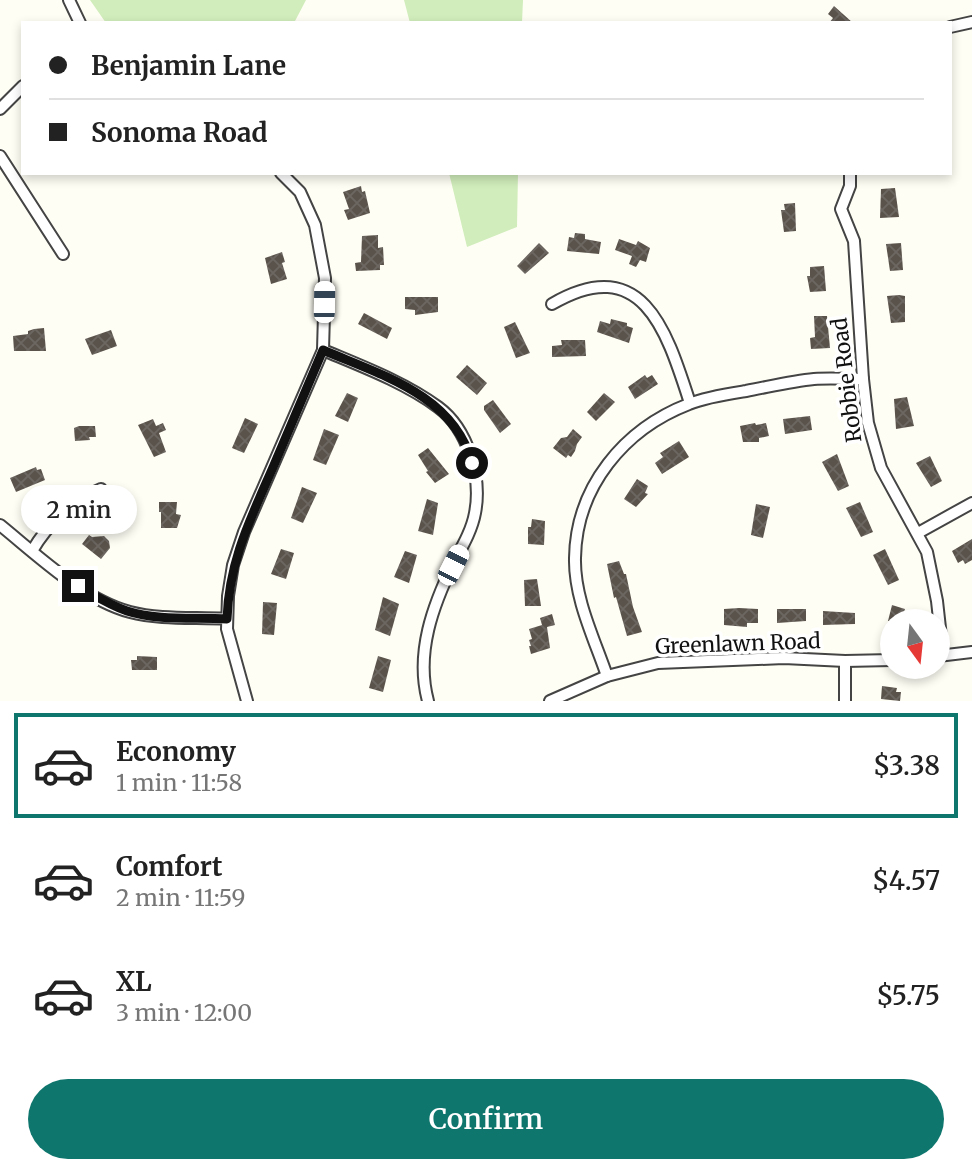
<!DOCTYPE html>
<html lang="en">
<head>
<meta charset="utf-8">
<style>
  body { margin:0; font-family:Merriweather,serif; background:#f2f2f2; color:#222; height:100vh; display:flex; flex-direction:column; font-size:26px; white-space:nowrap }
  * { box-sizing:border-box; margin:0 }
  p { font-size:23px; color:#767676 }
  .icon { flex:none; width:38px; height:38px; fill:none; stroke:currentColor; stroke-width:2; stroke-linecap:round; stroke-linejoin:round }
  .map { position:relative; height:701px; overflow:hidden }
  .sheet { display:flex; flex-direction:column; background:#fff; flex:1 }
  .sheet>* { flex:none }
  .hud { position:absolute; left:21px; top:21px; width:931px; height:154px; border-radius:0px; box-shadow:0 4px 10px #0003; display:grid; align-content:center; height:154px; padding:0 28px; background:#fff }
  .needle { width:46px; rotate:165deg }
  .controls { position:absolute; left:880px; top:609px; display:grid; gap:14px }
  .controls a { display:grid; place-items:center; width:70px; height:70px; border-radius:50%; background:#fff; box-shadow:0 4px 10px #0003; font-size:35px }
  .end { position:absolute; width:32px; height:32px; margin:-16px; border:9px solid #111; background:#fff; box-shadow:0 0 0 4px #fff }
  .from { border-radius:50% }
  .bubble { position:absolute; height:49px; border-radius:24px; background:#fff; box-shadow:0 4px 10px #0003; font-size:23px; font-weight:600; line-height:49px; text-align:center }
  .car { position:absolute; width:21px; height:42px; margin:-21px -10px; border-radius:9px; box-shadow:0 0 5px 2px #0007; background:linear-gradient(#fff 24%,#345 0 40%,#fff 0 76%,#345 0 86%,#fff 0) }
  .hud b { display:flex; align-items:center; gap:24px; height:66px; font-size:26px }
  .hud b+b { border-top:2px solid #e0e0e0 }
  .hud i { width:18px; height:18px; background:#222 }
  ul { padding:12px 0 0; list-style:none }
  li { display:flex; align-items:center; gap:21px; height:105px; margin:0 14px 10px; padding:0 14px; border:4px solid transparent; border-radius:0px }
  li div { flex:1 }
  li b { display:block; font-size:26px }
  li em { font-style:normal; font-weight:600 }
  li.on { border-color:#0f766e }
  li>.icon { width:63px; height:63px; stroke-width:1.5 }
  .cta { display:flex; gap:14px; margin-top:auto; padding:14px 28px }
  .cta a { flex:1; height:80px; border-radius:42px; background:#0f766e; color:#fff; font-size:28px; font-weight:600; line-height:80px; text-align:center }
  .map>svg:first-child { display:block }
  .park { fill:#d1edbb }
  .building { fill:url(#building-cross-hatch) }
  .lines { fill:none; stroke-linecap:round; stroke-linejoin:round }
  .minor-casing { stroke:#444; stroke-width:14 }
  .minor { stroke:#fff; stroke-width:10 }
  .route { stroke:#111; stroke-width:9 }
  .labels { text-anchor:middle; stroke-width:7; stroke-linejoin:round; paint-order:stroke }
  .street-label { font-size:21px; fill:#111; stroke:#fff }
</style>
</head>
<body>
<div class="map">
<svg width="972" height="701" viewBox="0 0 972 701">
  <defs>
    <pattern id="building-cross-hatch" width="8" height="8" patternUnits="userSpaceOnUse" patternTransform="scale(1.75)"><rect width="8" height="8" fill="#5a534c"/><path d="M0 0l8 8M0 8l8-8" fill="none" stroke="#6d6762"/></pattern>
  </defs>
  <rect width="100%" height="100%" fill="#fffef5"/>
  <g class="park">
    <path d="M90 0H306L294 23H106Z"/>
    <path d="M404 0H523L522 23H410Z"/>
    <path d="M449 173H518L517 227 467 247Z"/>
  </g>
  <g class="building">
    <path d="M834 6 853 23H829L833 18 828 14Z"/>
    <path d="M361 186 362 192 365 191 370 213 348 220 344 210 349 209 343 192Z"/>
    <path d="M895 188 899 217 880 218 881 189Z"/>
    <path d="M795 203 796 231 784 232 781 210H785L784 204Z"/>
    <path d="M575 233 585 234V239L601 242 599 254 567 251 569 237 574 238Z"/>
    <path d="M378 235V248L383 247 384 265H380V270L356 271 355 263 361 262 362 236Z"/>
    <path d="M619 239 636 245 638 241 650 248 646 262 640 260 636 267 629 264 632 256 615 250Z"/>
    <path d="M539 243 549 253 525 274 517 266Z"/>
    <path d="M901 243 903 270 890 271 886 244Z"/>
    <path d="M282 252 285 262 282 263 287 279 271 284 265 258Z"/>
    <path d="M824 266 826 291 810 292 807 276H810V267Z"/>
    <path d="M899 295 905 296V322L891 323 887 296Z"/>
    <path d="M405 297H438V312L415 315V310L405 309Z"/>
    <path d="M364 313 392 328 387 339 358 324Z"/>
    <path d="M814 316H827L830 348 811 349 810 338 815 337Z"/>
    <path d="M611 319 627 323V326L633 328 629 343 597 332 600 321 610 324Z"/>
    <path d="M515 322 530 353 516 358 504 327Z"/>
    <path d="M44 328 46 351H14L13 336 28 334V331L34 329Z"/>
    <path d="M111 330 117 346 92 355 85 339Z"/>
    <path d="M561 340H585L586 356 552 357V346L562 345Z"/>
    <path d="M467 365 487 383 477 395 456 377Z"/>
    <path d="M645 375 647 378 652 375 658 384 635 399 628 387Z"/>
    <path d="M347 393 358 398 348 422 335 416Z"/>
    <path d="M604 393 615 402 596 421 587 412Z"/>
    <path d="M907 397 914 426 896 429 894 399Z"/>
    <path d="M493 400 511 424 500 433 484 410V406Z"/>
    <path d="M810 416 812 430 785 434 783 419Z"/>
    <path d="M245 418 258 424 244 453 232 448Z"/>
    <path d="M153 419 156 426 163 423 166 430 159 433 166 452 154 457 138 425Z"/>
    <path d="M755 423 756 425 766 423 769 436 759 438V442H743L740 426Z"/>
    <path d="M79 426H95L96 437H89L90 440 75 441 74 428Z"/>
    <path d="M324 429 339 435 326 465 313 460Z"/>
    <path d="M573 429 582 437 577 444 575 451 571 457 568 455 566 458 553 448 561 438 567 437Z"/>
    <path d="M679 441 689 457 662 474 655 463 663 457 660 453Z"/>
    <path d="M428 448 449 474 435 483 426 472 428 471 418 455Z"/>
    <path d="M837 454 849 486 838 491 822 462Z"/>
    <path d="M930 456 942 481 931 487 916 463Z"/>
    <path d="M36 467 37 470 41 469 45 480 16 492 10 478Z"/>
    <path d="M637 479 648 486 645 493 648 494 636 507 624 499Z"/>
    <path d="M302 487 317 493 303 523 291 518Z"/>
    <path d="M427 499 438 503 433 535 418 531Z"/>
    <path d="M159 502H177L176 514 181 515 177 528H161V512H159Z"/>
    <path d="M860 502 873 532 861 537 846 508Z"/>
    <path d="M756 504 770 507 763 538 751 535Z"/>
    <path d="M532 519 545 521 544 545 528 544V527H531Z"/>
    <path d="M89 535 92 537 104 536 109 541 110 548 101 559 82 544Z"/>
    <path d="M972 539V560L965 564 963 560 958 563 952 551Z"/>
    <path d="M281 549 294 553 286 579 271 574Z"/>
    <path d="M885 549 899 580 888 585 873 555Z"/>
    <path d="M405 551 417 555 409 583 394 577Z"/>
    <path d="M619 561 624 574H626L633 607 642 632 627 636 616 597 614 598 607 564Z"/>
    <path d="M537 579 541 606H525L524 580Z"/>
    <path d="M383 597 399 604 390 636 375 630Z"/>
    <path d="M263 602 277 603 274 635 262 634Z"/>
    <path d="M892 605 905 609 901 621H888Z"/>
    <path d="M739 608 758 609V623H747V627L724 625V609Z"/>
    <path d="M777 609H806V621L777 623Z"/>
    <path d="M823 611 855 613V624L823 625Z"/>
    <path d="M552 614 555 625 547 627 550 648 531 654 529 646H531L529 640 532 639 529 629 542 625 540 618Z"/>
    <path d="M137 656 157 657V670H132L131 660H137Z"/>
    <path d="M378 656 391 660 383 692 369 688Z"/>
    <path d="M882 686 897 688 896 692H901L900 701 881 699Z"/>
  </g>
  <g class="lines">
    <defs>
      <g id="minor">
        <path d="M69 0 80 23"/>
        <path d="M950 27 972 22"/>
        <path d="M0 109 23 86"/>
        <path d="M0 156 63 254"/>
        <path d="M850 173V186L841 209 854 241 863 379 868 423 881 468 927 552 937 601 943 655"/>
        <path d="M552 304C643 251 667 332 690 403"/>
        <path d="M323 350C361 366 404 382 438 407 468 429 482 477 475 513 472 530 462 547 454 562 433 605 415 653 428 701"/>
        <path d="M0 525C37 555 84 600 130 612 160 620 195 617 227 619"/>
        <path d="M918 533 972 503"/>
        <path d="M32 551C47 525 73 500 101 489"/>
        <path d="M938 656 972 652"/>
        <path d="M845 661V701"/>
        <path d="M607 676C594 638 574 598 575 558 576 487 624 429 689 404 706 397 727 394 746 391 768 387 792 381 814 379 830 378 847 379 863 379"/>
        <path d="M247 701 227 629 228 596 233 565 244 532 323 350 325 278 315 225 300 192 281 173"/>
        <path d="M550 701 607 676 658 663 784 658 845 661 892 660"/>
      </g>
    </defs>
    <use href="#minor" class="minor-casing"/>
    <use href="#minor" class="minor"/>
  </g>
  <g class="lines">
    <path class="route" d="M78 586C94 595 109 605 127 611 158 621 195 617 227 619 229 560 251 518 274 465 291 426 307 388 323 350 381 375 454 395 472 463"/>
  </g>
  <g class="labels">
    <g class="street-label">
      <text transform="translate(847 380) rotate(-97)" y="7">Robbie Road</text>
      <text transform="translate(738 644) rotate(-2)" y="7">Greenlawn Road</text>
    </g>
  </g>
</svg>
<div class="controls">
<a><svg class="needle" viewBox="-14 -14 28 28"><path d="M0-13l5 13h-10z" fill="#e53935"/><path d="M0 13l5-13h-10z" fill="#767676"/></svg></a>
</div>
<i class="end from" style="left:472px;top:463px"></i>
<i class="end" style="left:78px;top:586px"></i>
<div class="bubble" style="left:21px;top:485px;width:116px">2 min</div>
<i class="car" style="left:324px;top:302px;rotate:1deg"></i>
<i class="car" style="left:453px;top:565px;rotate:27deg"></i>
<div class="hud">
<b><i class="from"></i>Benjamin Lane</b>
<b><i></i>Sonoma Road</b>
</div>
</div>
<section class="sheet">
<ul>
<li class="on"><svg class="icon" aria-label="car" viewBox="0 0 24 24"><path d="M5 17H2v-5l4-1 3-4h7l3 4 3 1v5h-3M9 17h6M6 11h13"/><circle cx="7" cy="17" r="2"/><circle cx="17" cy="17" r="2"/></svg><div><b>Economy</b><p>1 min · 11:58</p></div><em>$3.38</em></li>
<li><svg class="icon" aria-label="car" viewBox="0 0 24 24"><path d="M5 17H2v-5l4-1 3-4h7l3 4 3 1v5h-3M9 17h6M6 11h13"/><circle cx="7" cy="17" r="2"/><circle cx="17" cy="17" r="2"/></svg><div><b>Comfort</b><p>2 min · 11:59</p></div><em>$4.57</em></li>
<li><svg class="icon" aria-label="car" viewBox="0 0 24 24"><path d="M5 17H2v-5l4-1 3-4h7l3 4 3 1v5h-3M9 17h6M6 11h13"/><circle cx="7" cy="17" r="2"/><circle cx="17" cy="17" r="2"/></svg><div><b>XL</b><p>3 min · 12:00</p></div><em>$5.75</em></li>
</ul>
<div class="cta"><a>Confirm</a></div>
</section>
</body>
</html>
